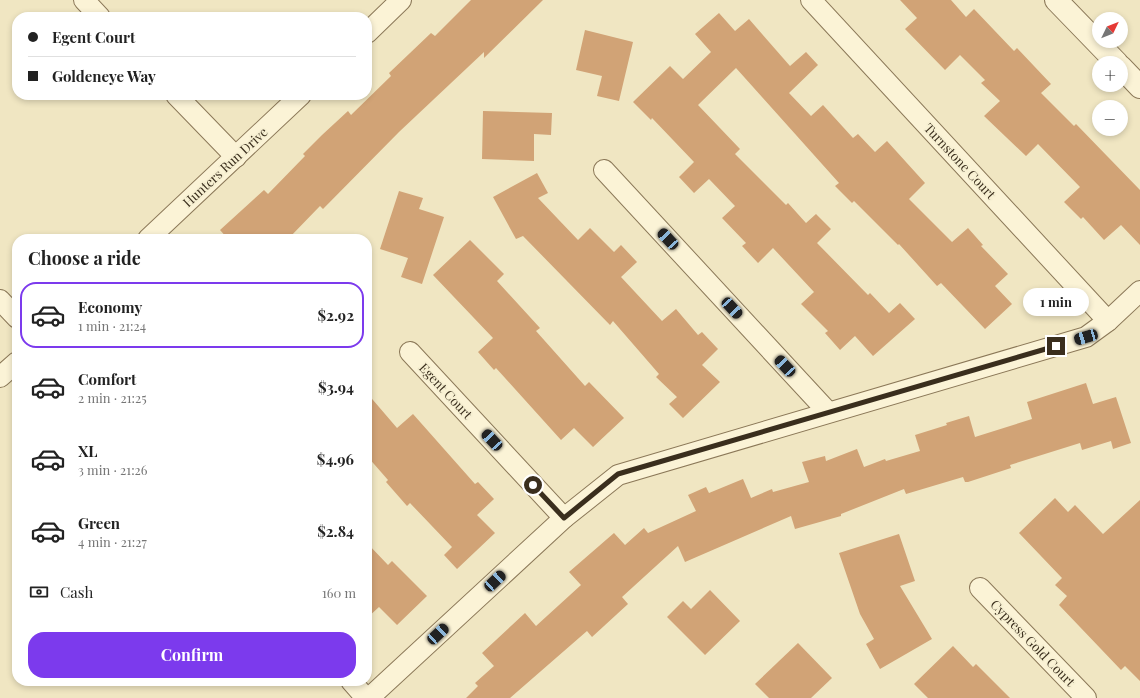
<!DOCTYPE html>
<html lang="en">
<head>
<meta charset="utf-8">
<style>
  body { margin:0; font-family:"Playfair Display",serif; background:#f6f6f6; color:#222; height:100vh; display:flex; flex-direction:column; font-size:15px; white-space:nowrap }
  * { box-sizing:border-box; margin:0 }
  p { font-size:13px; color:#767676 }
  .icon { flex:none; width:22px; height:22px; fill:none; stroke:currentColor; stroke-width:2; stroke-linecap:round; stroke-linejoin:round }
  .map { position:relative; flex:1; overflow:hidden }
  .sheet { position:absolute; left:12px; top:234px; width:360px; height:452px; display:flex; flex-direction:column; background:#fff; border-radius:16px; box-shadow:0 2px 6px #0003 }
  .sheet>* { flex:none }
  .banner { position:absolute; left:12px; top:12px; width:360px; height:88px; border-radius:16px; box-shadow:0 2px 6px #0003; display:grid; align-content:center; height:88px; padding:0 16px; background:#fff }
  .needle { width:26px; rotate:47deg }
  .controls { position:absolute; left:1092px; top:12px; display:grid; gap:8px }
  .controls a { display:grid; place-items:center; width:36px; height:36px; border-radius:50%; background:#fff; box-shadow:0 2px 6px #0003; font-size:20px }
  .end { position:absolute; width:18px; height:18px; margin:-9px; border:5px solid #3a2e1d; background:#fff; box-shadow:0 0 0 2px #fff }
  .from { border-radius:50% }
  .bubble { position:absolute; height:28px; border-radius:14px; background:#fff; box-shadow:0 2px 6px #0003; font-size:13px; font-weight:700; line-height:28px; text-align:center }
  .car { position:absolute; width:12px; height:24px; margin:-12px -6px; border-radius:5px; box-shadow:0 0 3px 1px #0007; background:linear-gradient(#222 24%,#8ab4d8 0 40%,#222 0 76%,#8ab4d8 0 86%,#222 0) }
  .banner b { display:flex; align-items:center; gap:14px; height:38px; font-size:15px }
  .banner b+b { border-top:1px solid #e0e0e0 }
  .banner i { width:10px; height:10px; background:#222 }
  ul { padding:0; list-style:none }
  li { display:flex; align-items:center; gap:12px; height:66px; margin:0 8px 6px; padding:0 8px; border:2px solid transparent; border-radius:16px }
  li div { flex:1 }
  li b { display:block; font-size:15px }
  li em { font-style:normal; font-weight:700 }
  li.on { border-color:#7c3aed }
  li>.icon { width:36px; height:36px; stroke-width:1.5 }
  h2 { padding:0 16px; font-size:18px; line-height:48px }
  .pay { display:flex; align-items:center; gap:10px; height:44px; padding:0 16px; font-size:15px }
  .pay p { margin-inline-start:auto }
  .action { display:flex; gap:8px; margin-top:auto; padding:8px 16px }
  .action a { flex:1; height:46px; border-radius:16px; background:#7c3aed; color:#fff; font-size:16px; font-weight:700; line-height:46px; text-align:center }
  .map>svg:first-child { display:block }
  .building { fill:#d1a376 }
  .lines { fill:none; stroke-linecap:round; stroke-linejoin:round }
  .minor-casing { stroke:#8b7858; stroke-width:22 }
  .tertiary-casing { stroke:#8b7858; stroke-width:24 }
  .minor { stroke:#fbf3d6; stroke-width:20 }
  .tertiary { stroke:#fbf3d6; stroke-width:22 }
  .route { stroke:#3a2e1d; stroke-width:5 }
  .labels { text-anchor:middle; stroke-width:3.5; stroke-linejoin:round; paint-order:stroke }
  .street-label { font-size:13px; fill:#3a2e1d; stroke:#f7f0d2 }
</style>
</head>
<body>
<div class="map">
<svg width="1140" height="698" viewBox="0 0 1140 698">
  <rect width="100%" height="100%" fill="#f0e6c2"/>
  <g class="building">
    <path d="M471 0H543L484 58V52L399 132 323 209 320 206 288 239H228L220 230 264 190 268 194 305 156 303 154 322 135 348 111 351 115 391 76 389 73 431 33 435 36Z"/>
    <path d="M900 0H951L966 17 974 9 1014 51 1017 48 1051 84 1041 93 1074 126 1076 124 1140 190V245L1121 225 1104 240 1083 217 1081 219 1064 202 1080 187 1038 144 1026 156 984 116 1000 101 981 83 985 80 960 55 945 70 905 29 917 18Z"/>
    <path d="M719 13 735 31 749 19 790 66 806 52 818 65 789 93 811 116 823 105 853 138 858 134 875 152 887 141 925 183 909 199 952 242 968 228 983 245 981 246 1008 274 995 286 1012 304 985 329 941 283 937 286 899 244 898 245 854 201 852 203 835 186 839 183 736 68 698 105 740 149 735 154 786 205 788 203 806 223 816 214 831 229 817 243 868 295 870 293 889 313 900 303 915 319 873 356 855 336 840 350 825 333 828 331 801 304 814 292 773 248 758 263 742 246 746 243 722 218 735 206 709 179 694 193 679 177 694 162 652 118 651 120 633 102 670 66 683 79 711 52 695 34Z"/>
    <path d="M585 30 633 42 619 101 597 96 602 76 576 70Z"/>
    <path d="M483 111 552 113 551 135 534 134V161L482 159Z"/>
    <path d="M537 173 548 193 538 198 578 240 590 228 614 252 621 245 637 262 621 277 662 321 676 309 698 335 702 332 718 349 702 365 720 382 683 418 669 404 677 397 656 377 659 374 613 321 610 325 523 236 516 239 493 197Z"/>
    <path d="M399 191 423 198 419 209 444 217 422 284 401 277 408 258 380 249Z"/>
    <path d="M470 240 504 274 497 281 540 328 536 331 585 386 589 382 624 418 593 447 574 428 561 440 496 368 494 370 478 352 493 338 433 275Z"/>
    <path d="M1086 383 1093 404 1116 397 1131 443 1113 449 1111 441 1082 450 1080 443 1010 465 1011 468 968 482H965L963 477 906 494 904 489 841 514V516L795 529 791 516 685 562 678 546 622 597 628 604 592 637 587 631 510 698H466L478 686 475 683 494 666 482 653 525 613 536 626 581 585 569 572 614 533 625 545 644 528 648 533 696 511 688 495 706 487 709 493 743 479 751 498 772 489 773 492 809 482 802 462 825 456 826 461 857 449 864 467 885 459 886 461 920 451 915 435 947 425 946 423 969 416 975 437 1032 419 1027 402Z"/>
    <path d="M367 393 397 428 413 414 475 484 478 482 494 499 477 515 495 533 457 569 444 555 452 547 410 503 407 506 386 482 388 480 367 456Z"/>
    <path d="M1055 498 1068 512 1075 505 1103 534 1140 500V681L1125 666 1121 670 1059 605 1067 596 1055 585 1062 578 1019 533Z"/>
    <path d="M899 534 915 581 900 586 932 639 880 669 866 644 874 639 860 614 839 553Z"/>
    <path d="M367 543 388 565 392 561 427 596 397 625 379 607 367 618Z"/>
    <path d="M710 590 740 621 705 655 667 617 683 601 691 609Z"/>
    <path d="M798 643 832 678 811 698H769L755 684Z"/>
    <path d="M953 646 973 667 976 664 1010 698H928L914 684Z"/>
  </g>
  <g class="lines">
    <defs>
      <g id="minor">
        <path d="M84 0 100 17"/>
        <path d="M811 0 1108 321"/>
        <path d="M367 33 401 0"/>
        <path d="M176 95 236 157"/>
        <path d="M604 170 828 412"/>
        <path d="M148 239 301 95"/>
        <path d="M0 300 17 318"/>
        <path d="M410 352 564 518"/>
        <path d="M0 377 17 362"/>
        <path d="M980 588 1086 698"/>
        <path d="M351 681 366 698"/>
        <path d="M369 698 564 518 618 475 1086 337 1108 321 1140 291"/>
      </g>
      <g id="tertiary">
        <path d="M1056 0 1117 63"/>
        <path d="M1121 67 1140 87"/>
      </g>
    </defs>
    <use href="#minor" class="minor-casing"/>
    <use href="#tertiary" class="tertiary-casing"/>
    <use href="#minor" class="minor"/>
    <use href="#tertiary" class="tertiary"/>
  </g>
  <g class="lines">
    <path class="route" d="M533 485 564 518 618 474 1056 346"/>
  </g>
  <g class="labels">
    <g class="street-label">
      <text transform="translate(960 161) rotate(47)" y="5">Turnstone Court</text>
      <text transform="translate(225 167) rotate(-43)" y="5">Hunters Run Drive</text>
      <text transform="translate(446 391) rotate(47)" y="5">Egent Court</text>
      <text transform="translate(1033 643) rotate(46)" y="5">Cypress Gold Court</text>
    </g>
  </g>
</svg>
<div class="controls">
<a><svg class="needle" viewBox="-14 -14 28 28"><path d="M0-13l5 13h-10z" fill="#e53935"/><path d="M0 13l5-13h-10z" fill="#767676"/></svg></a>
<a>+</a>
<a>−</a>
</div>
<i class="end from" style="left:533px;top:485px"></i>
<i class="end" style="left:1056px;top:346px"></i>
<div class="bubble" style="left:1023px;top:288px;width:66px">1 min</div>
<i class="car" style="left:668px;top:239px;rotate:317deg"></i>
<i class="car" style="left:732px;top:308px;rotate:137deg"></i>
<i class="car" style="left:1086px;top:337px;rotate:254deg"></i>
<i class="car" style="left:785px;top:366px;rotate:317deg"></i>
<i class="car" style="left:492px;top:440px;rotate:317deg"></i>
<i class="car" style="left:495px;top:581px;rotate:47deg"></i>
<i class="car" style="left:438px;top:634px;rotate:47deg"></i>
<div class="banner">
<b><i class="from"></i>Egent Court</b>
<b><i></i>Goldeneye Way</b>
</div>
<section class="sheet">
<h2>Choose a ride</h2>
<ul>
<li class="on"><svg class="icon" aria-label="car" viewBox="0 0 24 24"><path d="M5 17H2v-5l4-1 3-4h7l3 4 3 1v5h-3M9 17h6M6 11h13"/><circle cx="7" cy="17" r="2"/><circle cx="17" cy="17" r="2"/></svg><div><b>Economy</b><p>1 min · 21:24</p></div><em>$2.92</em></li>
<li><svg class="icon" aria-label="car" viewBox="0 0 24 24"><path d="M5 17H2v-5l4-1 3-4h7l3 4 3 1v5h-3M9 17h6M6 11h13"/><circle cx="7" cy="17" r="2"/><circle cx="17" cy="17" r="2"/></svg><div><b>Comfort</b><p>2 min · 21:25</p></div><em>$3.94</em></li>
<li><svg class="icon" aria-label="car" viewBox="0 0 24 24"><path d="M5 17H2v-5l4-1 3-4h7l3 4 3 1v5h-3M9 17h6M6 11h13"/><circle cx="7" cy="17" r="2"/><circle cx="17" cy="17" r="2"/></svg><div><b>XL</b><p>3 min · 21:26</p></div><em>$4.96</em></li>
<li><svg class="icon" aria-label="car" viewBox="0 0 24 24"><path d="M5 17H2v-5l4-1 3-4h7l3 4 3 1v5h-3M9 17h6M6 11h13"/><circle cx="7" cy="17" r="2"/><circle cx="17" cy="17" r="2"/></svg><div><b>Green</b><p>4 min · 21:27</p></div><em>$2.84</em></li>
</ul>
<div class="pay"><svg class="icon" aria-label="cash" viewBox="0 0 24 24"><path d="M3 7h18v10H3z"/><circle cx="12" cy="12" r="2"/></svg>Cash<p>160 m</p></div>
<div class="action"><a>Confirm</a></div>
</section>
</div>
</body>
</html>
